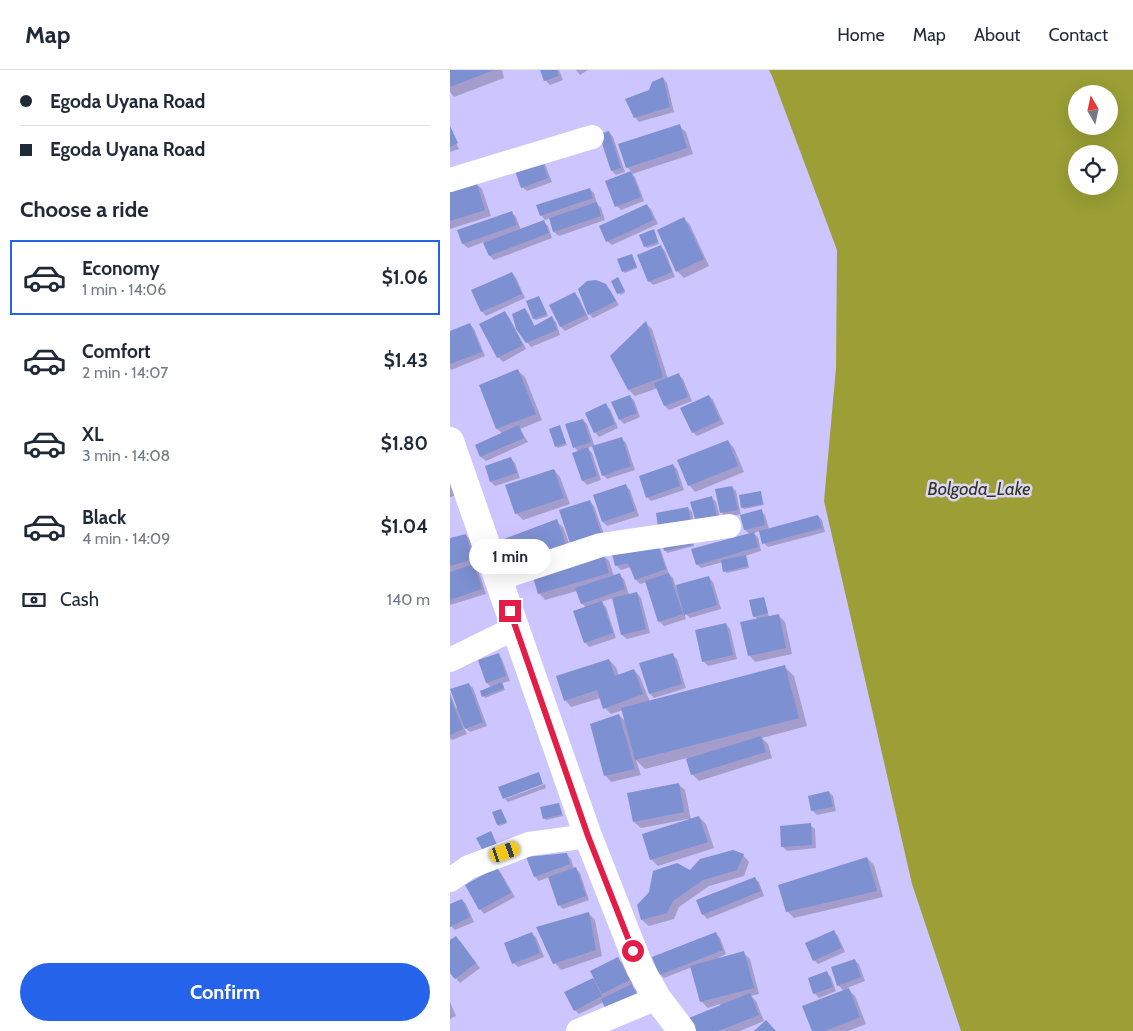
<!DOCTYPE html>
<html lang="en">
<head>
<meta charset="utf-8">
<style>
  body { margin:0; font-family:Cabin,sans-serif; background:#f2f2f3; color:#1f2937; height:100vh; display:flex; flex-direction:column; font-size:19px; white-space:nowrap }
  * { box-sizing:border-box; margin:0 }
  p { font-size:16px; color:#747a83 }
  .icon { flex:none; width:28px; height:28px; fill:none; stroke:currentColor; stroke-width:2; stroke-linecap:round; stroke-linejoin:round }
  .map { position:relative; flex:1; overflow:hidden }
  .sheet { display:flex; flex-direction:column; background:#fff; width:450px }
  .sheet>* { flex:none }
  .guide { display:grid; align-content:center; height:110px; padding:0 20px; background:#fff }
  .needle { width:32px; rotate:351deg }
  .controls { position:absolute; left:618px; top:15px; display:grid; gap:10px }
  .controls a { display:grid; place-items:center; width:50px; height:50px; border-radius:50%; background:#fff; box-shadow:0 5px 20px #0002; font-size:25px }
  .end { position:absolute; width:22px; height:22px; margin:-11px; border:6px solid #e11d48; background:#fff; box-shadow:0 0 0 2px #fff }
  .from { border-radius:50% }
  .bubble { position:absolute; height:35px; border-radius:18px; background:#fff; box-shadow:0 5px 20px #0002; font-size:16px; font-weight:700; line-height:35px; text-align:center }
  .car { position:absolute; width:15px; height:30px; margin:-15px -8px; border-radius:6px; box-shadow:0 0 4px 1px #0007; background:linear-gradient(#f5c518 24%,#345 0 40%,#f5c518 0 76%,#345 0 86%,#f5c518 0) }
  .guide b { display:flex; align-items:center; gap:18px; height:48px; font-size:19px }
  .guide b+b { border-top:1px solid #e0e1e3 }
  .guide i { width:12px; height:12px; background:#1f2937 }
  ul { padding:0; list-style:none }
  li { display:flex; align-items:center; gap:15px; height:75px; margin:0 10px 8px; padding:0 10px; border:2px solid transparent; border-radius:0px }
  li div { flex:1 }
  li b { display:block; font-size:19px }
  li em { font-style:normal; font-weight:700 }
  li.current { border-color:#2563eb }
  li>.icon { width:45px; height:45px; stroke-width:1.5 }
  h2 { padding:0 20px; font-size:22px; line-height:60px }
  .pay { display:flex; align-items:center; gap:12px; height:55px; padding:0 20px; font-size:19px }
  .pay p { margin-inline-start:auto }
  .action { display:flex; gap:10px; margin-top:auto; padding:10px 20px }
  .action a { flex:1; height:58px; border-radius:30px; background:#2563eb; color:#fff; font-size:20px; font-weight:700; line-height:58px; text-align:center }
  header { display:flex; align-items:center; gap:30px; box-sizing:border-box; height:70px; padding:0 25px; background:#fff; border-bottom:1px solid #e0e1e3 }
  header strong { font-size:24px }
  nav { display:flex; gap:28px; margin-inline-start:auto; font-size:18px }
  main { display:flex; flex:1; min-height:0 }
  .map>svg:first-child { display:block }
  .water { fill:#9b9f35; fill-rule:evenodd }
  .shadow { fill:#0003 }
  .building { fill:#7d90d1 }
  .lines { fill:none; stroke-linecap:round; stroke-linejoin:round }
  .minor { stroke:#fff; stroke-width:24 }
  .major { stroke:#fff; stroke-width:28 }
  .route { stroke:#e11d48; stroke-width:6 }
  .labels { text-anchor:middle; stroke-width:5; stroke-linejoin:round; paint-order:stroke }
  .water-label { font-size:18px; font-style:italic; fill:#32341d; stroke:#dad6f3 }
</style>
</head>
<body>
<header>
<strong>Map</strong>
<nav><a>Home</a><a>Map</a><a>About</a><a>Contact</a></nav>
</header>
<main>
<section class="sheet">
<div class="guide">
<b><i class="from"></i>Egoda Uyana Road</b>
<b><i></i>Egoda Uyana Road</b>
</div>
<h2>Choose a ride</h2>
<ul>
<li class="current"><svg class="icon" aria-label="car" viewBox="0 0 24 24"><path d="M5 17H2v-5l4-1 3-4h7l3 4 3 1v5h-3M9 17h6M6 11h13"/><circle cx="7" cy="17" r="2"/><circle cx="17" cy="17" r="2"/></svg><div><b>Economy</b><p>1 min · 14:06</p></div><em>$1.06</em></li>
<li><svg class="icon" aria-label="car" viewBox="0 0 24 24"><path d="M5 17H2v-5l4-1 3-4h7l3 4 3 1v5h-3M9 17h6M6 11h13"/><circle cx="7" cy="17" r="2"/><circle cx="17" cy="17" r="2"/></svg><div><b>Comfort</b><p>2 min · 14:07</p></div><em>$1.43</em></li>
<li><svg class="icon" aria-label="car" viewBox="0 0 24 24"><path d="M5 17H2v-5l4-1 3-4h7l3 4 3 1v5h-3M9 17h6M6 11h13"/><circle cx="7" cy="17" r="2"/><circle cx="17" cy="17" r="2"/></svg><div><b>XL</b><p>3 min · 14:08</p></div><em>$1.80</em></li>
<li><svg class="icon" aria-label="car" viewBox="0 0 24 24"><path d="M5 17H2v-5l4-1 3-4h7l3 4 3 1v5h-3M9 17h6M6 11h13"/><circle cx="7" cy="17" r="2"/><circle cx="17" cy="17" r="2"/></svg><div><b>Black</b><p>4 min · 14:09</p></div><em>$1.04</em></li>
</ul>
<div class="pay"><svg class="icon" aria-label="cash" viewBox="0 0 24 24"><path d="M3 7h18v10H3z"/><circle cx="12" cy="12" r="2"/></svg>Cash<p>140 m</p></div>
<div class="action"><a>Confirm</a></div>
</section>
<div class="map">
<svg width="683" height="961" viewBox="0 0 683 961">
  <rect width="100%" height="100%" fill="#cdc5fe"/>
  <path class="water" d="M319 0H683V961H511L462 814 374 431 386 298 387 180 322 6ZM626 24H659V56H626ZM626 84H659V116H626Z"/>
  <g class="shadow">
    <path d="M0 0H52L54 8 4 27 0 22Z"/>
    <path d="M92 0H109L113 10 100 15 95 10Z"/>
    <path d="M126 0H138L130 5Z"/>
    <path d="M213 8 217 13 224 42 189 52 185 47 200 21Z"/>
    <path d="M229 56 236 62 243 84 182 104 185 107 194 131 171 140 167 136 157 112 182 102 177 97Z"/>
    <path d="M0 59 4 62H1L9 79 0 82Z"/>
    <path d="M159 62 163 67 175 102 166 105 162 101Z"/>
    <path d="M91 90 95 94 102 112 77 121 72 117Z"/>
    <path d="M25 113 32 119 41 146 0 159V121Z"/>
    <path d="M139 119 144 123 147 134 151 138 155 150 109 166 104 162 100 148 95 150 91 145Z"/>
    <path d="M196 135 201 139 208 154 162 175 157 171Z"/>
    <path d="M62 143 66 147 71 160 94 152 98 156 102 168 44 190 40 186 34 172 18 178 13 174 9 161Z"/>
    <path d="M234 149 240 155 259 196 234 208 227 201Z"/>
    <path d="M205 162 209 174 197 178 195 176Z"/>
    <path d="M210 176 215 181 225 207 203 215 199 211Z"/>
    <path d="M182 186 187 198 175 203 173 201Z"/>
    <path d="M62 203 66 208 75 228 36 246 32 241Z"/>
    <path d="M168 209 175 223 170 225 162 211Z"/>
    <path d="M155 215 160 220 169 235 143 248 138 243Z"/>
    <path d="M125 224 129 228 139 249 115 261 111 257 101 235Z"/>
    <path d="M89 227 98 246 86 250 84 249Z"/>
    <path d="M75 239 79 244 85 257 102 248 106 252 110 265 81 277 77 272Z"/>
    <path d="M54 243 59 247 76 279 53 292 48 287 31 255Z"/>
    <path d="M196 253 202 259 218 309 228 305 233 309 242 331 219 340 215 336 208 318 185 326 179 320Z"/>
    <path d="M20 254 24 259 35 286 1 300 0 298V262Z"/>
    <path d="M68 301 75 307 92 350 70 359 78 372 36 391 31 387 27 376 53 364 47 359 31 315Z"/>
    <path d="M179 326 184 330 190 347 174 354 170 350Z"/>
    <path d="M259 326 263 330 274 354 247 366 243 362Z"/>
    <path d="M155 335 160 339 168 358 149 367 145 362Z"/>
    <path d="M133 350 137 354 145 377 172 369 176 373 185 400 157 409 153 405 144 376 137 378 142 383 151 410 137 415 133 411 129 382 124 377Z"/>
    <path d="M109 357 117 375 108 378 106 376Z"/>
    <path d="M278 371 284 378 294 402 245 422 239 415Z"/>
    <path d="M60 388 65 393 70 408 45 416 41 412Z"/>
    <path d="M223 395 227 399 234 420 201 431 197 427Z"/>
    <path d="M104 400 110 407 120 434 73 450 66 443Z"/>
    <path d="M0 404 7 425 0 427Z"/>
    <path d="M176 416 180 420 189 446 157 456 153 452Z"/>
    <path d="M282 417 286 421 291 446 311 441 315 445 319 459 368 446 372 450 375 462 318 477 314 473 310 461 303 463 308 467 311 481 295 486 297 488 299 498 276 503 273 492 251 498 247 494 300 464 295 460 291 444 276 447 272 443 266 420Z"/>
    <path d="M310 422 314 435 294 439 292 437Z"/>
    <path d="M262 428 266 432 271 451 251 456Z"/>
    <path d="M140 431 144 436 156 470 120 474Z"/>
    <path d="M238 438 242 442 246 461 215 467Z"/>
    <path d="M106 451 113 457 122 481 72 500Z"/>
    <path d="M16 465 20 470 26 493 22 494 28 500 36 524 0 535V470Z"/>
    <path d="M242 468 244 476 217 483 216 481 214 473Z"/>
    <path d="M210 478 219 504 223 508 226 517 259 508 263 512 271 539 240 548 234 542 236 549 214 556 209 551 197 512 190 514 186 510 181 497 171 500 166 495Z"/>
    <path d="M152 484 159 491 164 506 169 505 174 509 179 525 187 523 191 528 200 563 177 569 172 565 163 528 151 532 156 537 166 568 139 577 135 572 136 538 132 533 127 521 95 530 89 523Z"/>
    <path d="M314 528 319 547 328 545 335 552 342 584 305 592 299 585 308 550 304 546Z"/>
    <path d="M276 554 280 559 287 589 258 596 253 591Z"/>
    <path d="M48 585 52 589 60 611 52 613 55 620 35 628 31 622 42 618 37 613Z"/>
    <path d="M222 585 227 589 236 618 204 628 200 624Z"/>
    <path d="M159 590 166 597 169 606 184 600 190 607 200 632 335 597 344 606 357 656 312 668 318 674 322 688 249 711 242 704 237 688 195 699 186 690 191 705 161 712 155 705 169 645 177 653 173 640 161 644 155 638 151 628 121 637 115 630Z"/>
    <path d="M18 614 23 618 37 656 20 662 13 656 17 664 2 670 0 668V623L6 638 8 637Z"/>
    <path d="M95 714 96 718 58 732 55 729Z"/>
    <path d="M228 714 235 720 241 750 249 747 256 754 264 778 208 796 201 789 239 751 238 749 191 758 184 752Z"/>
    <path d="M379 722 383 726 386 741 367 745 363 741 359 727Z"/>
    <path d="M109 734 113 746 96 750 94 748Z"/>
    <path d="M51 740 57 753 50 756 48 755Z"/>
    <path d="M360 755 365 759 366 778 337 781 332 776Z"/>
    <path d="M116 784 121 789 124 799H126L130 803 139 830 113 839 109 835 99 807 89 811 85 807Z"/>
    <path d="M293 785 299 792 294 806 259 816 229 837 224 849 199 856 192 850 240 802Z"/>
    <path d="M417 788 424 795 433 827 344 848 337 841Z"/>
    <path d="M47 799 51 803 65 827 34 844 30 839Z"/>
    <path d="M304 808 309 812 314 826 257 849 253 844Z"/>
    <path d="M12 830 16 834 24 852 5 860 0 855V835Z"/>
    <path d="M138 843 145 850 152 886 111 900 105 893Z"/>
    <path d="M384 862 388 866 395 882 368 894 364 890Z"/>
    <path d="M81 863 86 867 94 887 68 897 64 893Z"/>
    <path d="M266 864 270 868 276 884 268 888V889L293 883 300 889 309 924 301 926 306 931 314 951 290 961H245L271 936 270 934 258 938 251 931 242 897 214 908 210 904Z"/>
    <path d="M0 871H10L30 898 10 913 0 901Z"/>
    <path d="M168 889 172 893 183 914 181 915 186 920 192 936 154 932 129 944 125 940 116 923 145 908Z"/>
    <path d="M404 890 409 894 415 911 397 918 405 926 416 954 398 961H363L394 921 388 915Z"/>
    <path d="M377 903 381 907 386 921 369 928 364 923Z"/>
    <path d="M0 932 6 946 0 949Z"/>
  </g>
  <g class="building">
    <path d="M0 0H44L0 17Z"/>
    <path d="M90 0H107L109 6 94 11Z"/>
    <path d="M213 7 220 37 184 48 175 29 199 20 202 12Z"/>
    <path d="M230 54 237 78 176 98 168 74Z"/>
    <path d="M0 56 8 73 0 77Z"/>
    <path d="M159 61 171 98 161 101 149 64Z"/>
    <path d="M91 89 98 108 71 118 64 98Z"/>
    <path d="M181 101 191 127 165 137 155 111Z"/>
    <path d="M26 111 35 140 0 151V119Z"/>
    <path d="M140 118 143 128 90 146 86 135Z"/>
    <path d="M147 132 151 146 103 162 99 148Z"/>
    <path d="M197 134 204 150 156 172 149 156Z"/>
    <path d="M62 141 67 155 12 174 7 160Z"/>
    <path d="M234 147 254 189 226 202 207 160Z"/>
    <path d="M94 150 99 163 39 186 33 173Z"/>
    <path d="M204 159 208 172 194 177 189 165Z"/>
    <path d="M211 175 222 202 198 212 187 185Z"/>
    <path d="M182 184 187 197 172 202 167 189Z"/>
    <path d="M62 202 72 224 31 242 21 220Z"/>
    <path d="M168 207 175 221 167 224 161 211Z"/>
    <path d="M146 210 156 214 166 231 138 245 128 219 137 211Z"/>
    <path d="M125 222 136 245 110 257 99 235Z"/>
    <path d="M89 226 97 244 83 249 76 231Z"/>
    <path d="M75 238 84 256 102 246 107 260 76 273 66 259 62 244Z"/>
    <path d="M55 241 73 275 47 288 29 254Z"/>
    <path d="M196 251 213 307 178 320 160 286Z"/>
    <path d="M20 253 32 282 0 294V261Z"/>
    <path d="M68 299 86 344 46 359 29 315Z"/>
    <path d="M229 303 238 327 214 336 204 313Z"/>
    <path d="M180 325 187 343 169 350 161 332Z"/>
    <path d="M259 325 270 350 242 363 230 338Z"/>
    <path d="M156 333 165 354 144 363 135 343Z"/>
    <path d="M133 349 141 372 123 378 115 354Z"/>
    <path d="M69 355 74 368 30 387 25 375Z"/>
    <path d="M110 355 116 373 105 377 99 359Z"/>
    <path d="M172 367 181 396 152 406 142 376Z"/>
    <path d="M278 370 288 396 238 416 227 390Z"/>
    <path d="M138 377 147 406 132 411 122 383Z"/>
    <path d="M61 387 67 403 40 412 35 396Z"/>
    <path d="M223 394 230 416 196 428 189 406Z"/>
    <path d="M104 399 114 428 65 444 55 415Z"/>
    <path d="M176 414 185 441 152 452 143 425Z"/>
    <path d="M282 416 288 440 270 443 265 419Z"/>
    <path d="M311 421 313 434 291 438 289 425Z"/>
    <path d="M262 426 267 447 246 452 240 432Z"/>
    <path d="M140 430 152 466 121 476 109 440Z"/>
    <path d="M238 437 242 457 209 463 206 443Z"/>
    <path d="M312 439 315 455 294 460 290 445Z"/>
    <path d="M368 445 372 458 312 474 309 461Z"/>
    <path d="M107 449 116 475 64 494 54 469Z"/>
    <path d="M304 462 308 477 246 495 241 479Z"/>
    <path d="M16 464 23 489 0 496V468Z"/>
    <path d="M241 465 243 475 214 481 212 472Z"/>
    <path d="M207 472 216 499 185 510 178 493 165 496 161 480Z"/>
    <path d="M153 482 159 503 88 524 82 504Z"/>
    <path d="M296 485 298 496 273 502 271 490Z"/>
    <path d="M24 494 32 519 0 530V502Z"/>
    <path d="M170 503 175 519 131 534 125 518Z"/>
    <path d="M219 503 233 544 208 552 195 511Z"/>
    <path d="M259 506 267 535 234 545 226 515Z"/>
    <path d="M187 522 196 559 171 565 162 528Z"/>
    <path d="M314 527 318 543 303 547 299 530Z"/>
    <path d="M152 531 163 563 134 573 123 541Z"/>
    <path d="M329 544 336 578 298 586 290 552Z"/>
    <path d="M276 553 283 585 252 592 245 560Z"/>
    <path d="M49 583 56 606 36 613 28 590Z"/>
    <path d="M223 583 232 614 199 624 189 593Z"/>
    <path d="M159 589 165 606 184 599 193 624 153 639 147 620 114 631 106 606Z"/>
    <path d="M335 595 349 648 185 690 171 638Z"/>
    <path d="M52 612 54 618 32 627 30 621Z"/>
    <path d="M19 613 33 652 15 659 0 619Z"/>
    <path d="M0 627 13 659 0 665Z"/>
    <path d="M169 644 185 699 154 706 140 654Z"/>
    <path d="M311 666 316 682 241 705 236 689Z"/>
    <path d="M89 702 93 714 53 729 48 717Z"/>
    <path d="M229 713 234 742 183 752 177 723Z"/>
    <path d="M379 721 383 737 361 741 358 726Z"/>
    <path d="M109 733 112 744 93 749 90 737Z"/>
    <path d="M51 739 57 752 47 755 42 742Z"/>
    <path d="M249 746 258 772 200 790 192 764Z"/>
    <path d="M361 753 362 775 331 777 330 756Z"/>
    <path d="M41 761 48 777 34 783 26 768Z"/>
    <path d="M283 780 294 784 287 800 253 810 223 831 217 843 191 850 187 835 199 822 203 801 227 793 240 800 250 789Z"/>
    <path d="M117 783 120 794 84 807 76 787Z"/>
    <path d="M417 787 427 821 336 842 328 815Z"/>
    <path d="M47 797 61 823 29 840 15 815Z"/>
    <path d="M126 797 136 826 108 836 98 807Z"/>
    <path d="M305 807 311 821 252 845 246 830Z"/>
    <path d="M12 829 20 847 0 857V834Z"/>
    <path d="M139 842 146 880 103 894 86 857Z"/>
    <path d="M384 860 392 878 363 891 355 873Z"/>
    <path d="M82 862 90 883 62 894 54 873Z"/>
    <path d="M266 862 273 880 209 905 202 887Z"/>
    <path d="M6 866 26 893 5 909 0 903V870Z"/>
    <path d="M294 881 304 918 250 932 240 896Z"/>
    <path d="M168 887 180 910 152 924 140 901Z"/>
    <path d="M405 889 411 907 387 916 381 897Z"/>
    <path d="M377 901 383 917 363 924 358 908Z"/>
    <path d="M143 908 152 926 124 941 114 922Z"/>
    <path d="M182 914 189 932 158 945 151 929Z"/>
    <path d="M399 918 410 947 375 961H362L352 936Z"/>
    <path d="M300 923 309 945 268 961H244L239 948Z"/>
    <path d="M316 950 326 961H304Z"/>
  </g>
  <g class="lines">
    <g class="minor">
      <path d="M0 110 142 67"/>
      <path d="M48 509 151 475 279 456"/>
      <path d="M0 590 65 558"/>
      <path d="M0 810 19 797 79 774 138 766"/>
      <path d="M128 961 207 928"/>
    </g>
    <path class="major" d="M0 371 138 766 190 898 207 928 232 961"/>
  </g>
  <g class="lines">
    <path class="route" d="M60 541 138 766 183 881"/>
  </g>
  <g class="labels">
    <g class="water-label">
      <text x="529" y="425">Bolgoda_Lake</text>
    </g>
  </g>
</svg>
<div class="controls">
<a><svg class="needle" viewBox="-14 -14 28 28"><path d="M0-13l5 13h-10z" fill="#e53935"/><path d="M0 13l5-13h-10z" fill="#747a83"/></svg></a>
<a><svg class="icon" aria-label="locate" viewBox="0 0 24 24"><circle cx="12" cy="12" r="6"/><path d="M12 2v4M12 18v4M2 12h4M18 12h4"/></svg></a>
</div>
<i class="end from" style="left:183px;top:881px"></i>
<i class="end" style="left:60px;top:541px"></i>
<div class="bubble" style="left:19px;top:469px;width:82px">1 min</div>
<i class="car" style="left:55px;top:782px;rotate:71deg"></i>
</div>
</main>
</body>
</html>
